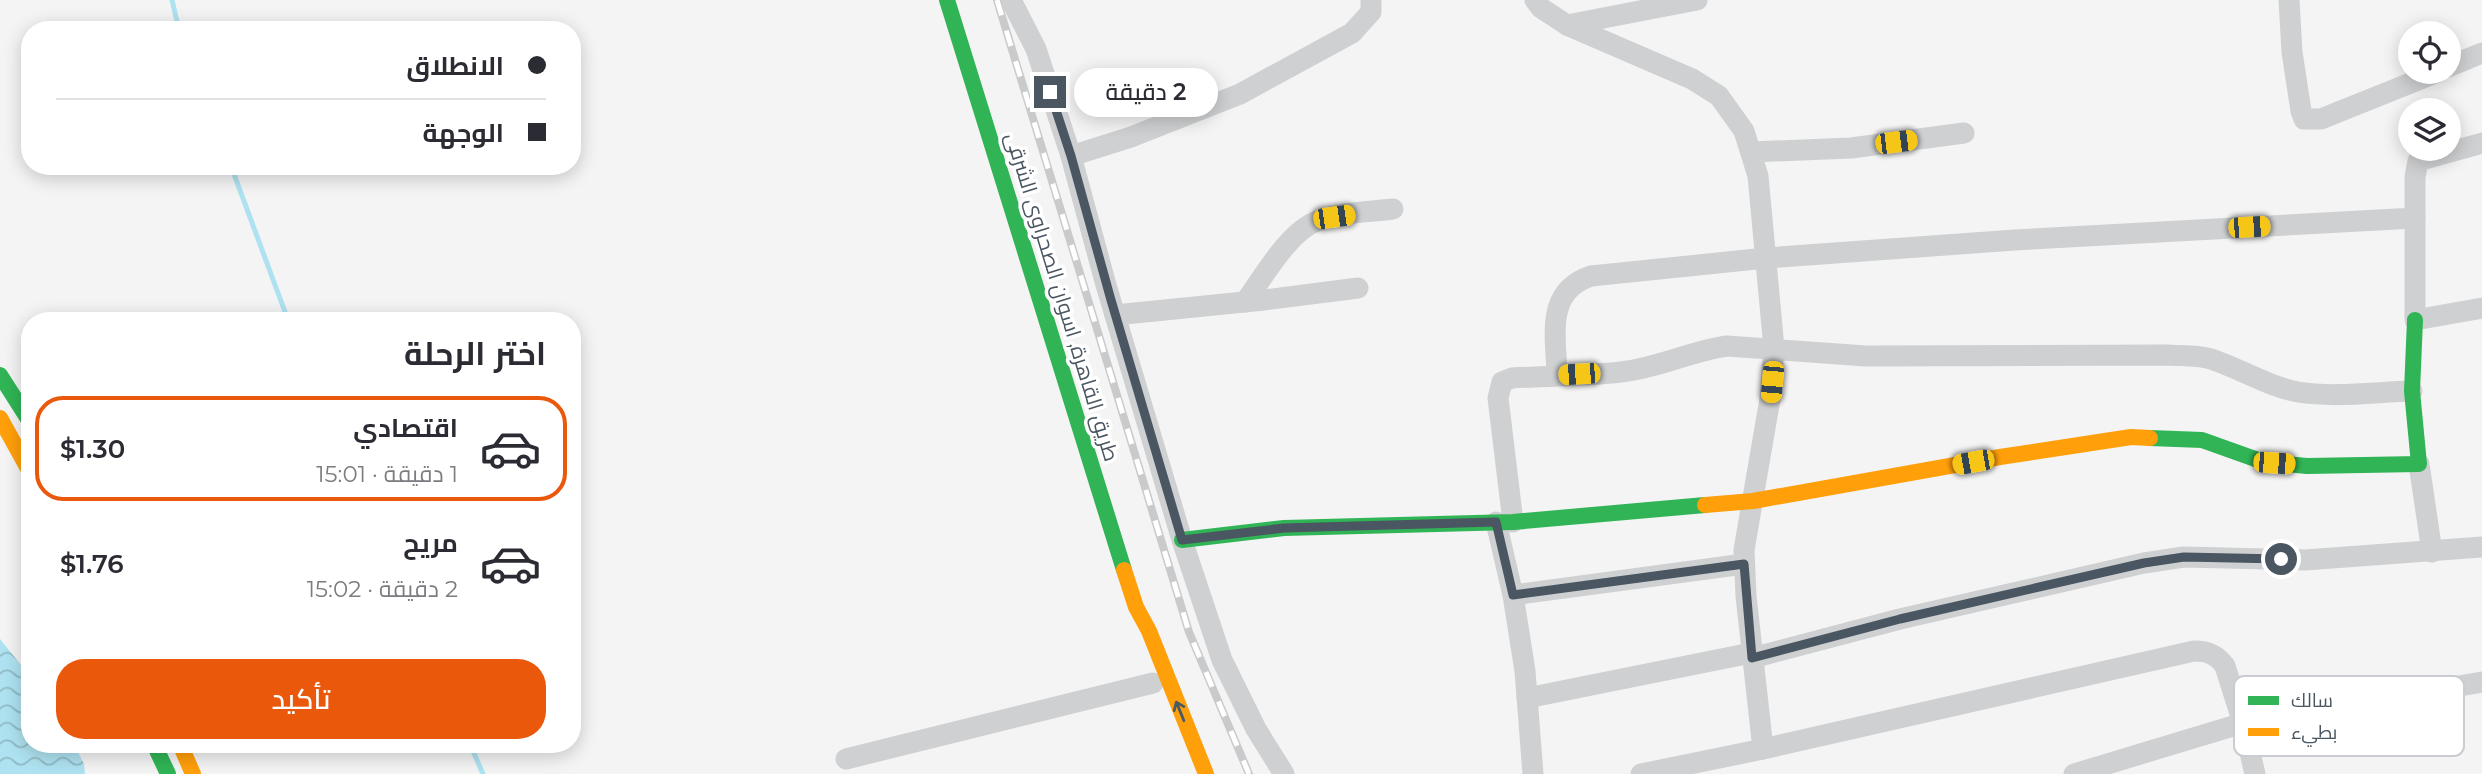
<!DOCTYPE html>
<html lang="ar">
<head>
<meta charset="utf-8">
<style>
  body { margin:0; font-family:Montserrat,Cairo,sans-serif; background:#f7f7f7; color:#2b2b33; direction:rtl; height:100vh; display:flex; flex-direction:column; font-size:26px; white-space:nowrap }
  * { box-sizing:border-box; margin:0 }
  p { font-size:23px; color:#7c7c81 }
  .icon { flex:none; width:38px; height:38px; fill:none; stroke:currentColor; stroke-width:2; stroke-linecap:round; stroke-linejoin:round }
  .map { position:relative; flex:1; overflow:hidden; direction:ltr }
  .side { position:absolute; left:21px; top:312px; width:560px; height:441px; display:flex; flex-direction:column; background:#fff; border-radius:28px; box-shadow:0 4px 18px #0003; direction:rtl }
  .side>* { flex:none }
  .banner { position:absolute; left:21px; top:21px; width:560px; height:154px; border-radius:28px; box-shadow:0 4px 18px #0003; direction:rtl; display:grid; align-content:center; height:154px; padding:0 35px; background:#fff }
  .buttons { position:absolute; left:2398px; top:21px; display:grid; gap:14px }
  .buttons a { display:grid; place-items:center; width:63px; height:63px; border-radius:50%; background:#fff; box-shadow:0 4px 18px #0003; font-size:35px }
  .end { position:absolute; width:32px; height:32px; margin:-16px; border:9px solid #4a5661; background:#fff; box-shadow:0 0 0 4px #fff }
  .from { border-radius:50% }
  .bubble { position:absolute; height:49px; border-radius:24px; background:#fff; box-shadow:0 4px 18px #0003; font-size:23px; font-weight:600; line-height:49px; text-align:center; direction:rtl }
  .car { position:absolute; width:21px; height:42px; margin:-21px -10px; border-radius:9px; box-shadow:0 0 5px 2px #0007; background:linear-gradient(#f5c518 24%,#345 0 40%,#f5c518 0 76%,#345 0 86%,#f5c518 0) }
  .banner b { display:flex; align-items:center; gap:24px; height:66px; font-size:26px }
  .banner b+b { border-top:2px solid #e1e1e2 }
  .banner i { width:18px; height:18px; background:#2b2b33 }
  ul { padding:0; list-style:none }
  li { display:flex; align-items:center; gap:21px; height:105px; margin:0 14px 10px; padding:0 21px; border:4px solid transparent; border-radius:28px }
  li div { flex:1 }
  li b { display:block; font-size:26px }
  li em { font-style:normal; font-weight:600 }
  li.selected { border-color:#ea580c }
  li>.icon { width:63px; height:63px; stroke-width:1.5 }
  h2 { padding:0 35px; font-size:32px; line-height:84px }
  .action { display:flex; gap:14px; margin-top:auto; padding:14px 35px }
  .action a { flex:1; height:80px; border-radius:28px; background:#ea580c; color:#fff; font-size:28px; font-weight:600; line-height:80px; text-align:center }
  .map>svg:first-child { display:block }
  .water { fill:url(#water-waves) }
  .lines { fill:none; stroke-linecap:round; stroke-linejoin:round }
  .stream { stroke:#aee2f0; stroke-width:5 }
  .street { stroke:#ced0d2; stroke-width:21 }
  .fast { stroke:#30b455; stroke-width:16 }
  .slow { stroke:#ff9f0a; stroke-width:16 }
  .rail-casing { stroke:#c9cacc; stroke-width:8 }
  .rail { stroke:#fff; stroke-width:5; stroke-dasharray:16; stroke-linecap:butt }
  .oneway { stroke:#495b60 }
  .route { stroke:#4a5661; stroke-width:9 }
  .labels { text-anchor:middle; stroke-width:7; stroke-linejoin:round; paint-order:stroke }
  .street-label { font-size:21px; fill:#4a5661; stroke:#fff }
  .key { fill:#fff; stroke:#c9ccd0; stroke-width:2 }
  .key-label { font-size:19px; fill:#4a5661 }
</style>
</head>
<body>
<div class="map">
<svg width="2482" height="774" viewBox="0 0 2482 774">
  <defs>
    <pattern id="water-waves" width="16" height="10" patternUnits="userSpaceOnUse" patternTransform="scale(1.75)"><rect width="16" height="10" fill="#aee2f0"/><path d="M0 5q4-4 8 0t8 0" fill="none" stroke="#90bac6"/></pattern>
  </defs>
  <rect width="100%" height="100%" fill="#f4f4f4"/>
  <path class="water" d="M0 639 30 676V744H74L84 764 85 774H0Z"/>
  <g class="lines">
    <g class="stream">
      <path d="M172 0 179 30"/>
      <path d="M231 166 288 320"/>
      <path d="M470 744 483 774"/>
    </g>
    <g class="street">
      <path d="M1011 0 1036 49 1071 156 1106 285 1182 540 1222 660 1256 729 1284 774"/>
      <path d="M1535 0 1541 8 1567 25 1692 79 1719 96 1744 131 1758 176 1774 348 1770 399 1744 550 1746 596 1763 749"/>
      <path d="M2289 0 2292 52 2301 111 2304 119H2321L2438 72"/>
      <path d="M1567 25 1697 0"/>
      <path d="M2448 67 2482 53"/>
      <path d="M1751 152 1851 148 1964 133"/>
      <path d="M1071 156 1131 137 1240 94 1352 33 1371 12V0"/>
      <path d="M2415 218V320L2482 308"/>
      <path d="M1245 302C1263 278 1288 232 1317 221 1341 212 1369 212 1393 209"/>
      <path d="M1115 315 1264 300 1358 288"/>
      <path d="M1557 375C1556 336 1545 291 1591 276L1766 258 2015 240 2415 218V177L2418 161 2482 143"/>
      <path d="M2419 464 2432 552"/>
      <path d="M1496 522 1513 595 1525 671 1533 774"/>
      <path d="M1513 522 1498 398 1502 382 1512 378C1548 376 1585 376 1621 372 1658 368 1691 351 1727 346L1866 356 2168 355C2182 356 2198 355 2211 359 2241 369 2267 386 2298 392 2334 398 2375 392 2412 391"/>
      <path d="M1513 595 1744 564"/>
      <path d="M1752 658 1900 619 2144 563 2184 557 2305 560 2482 547"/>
      <path d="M1527 698 1751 653"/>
      <path d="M846 759 1153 683"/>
      <path d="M1641 774 1763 749 2194 651C2208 651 2217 655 2225 666L2243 723 2482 682"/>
      <path d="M2074 774 2243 723 2255 774"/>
    </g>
    <g class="fast">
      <path d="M947 0 1124 570"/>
      <path d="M0 375 30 422"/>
      <path d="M2150 438 2202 440 2258 460 2274 463 2307 466 2419 464 2412 391 2415 320"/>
      <path d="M1182 540 1284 528 1513 522 1705 505"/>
      <path d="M154 744 168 774"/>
    </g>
    <g class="slow">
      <path d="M0 418 30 472"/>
      <path d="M1705 505 1753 501 2000 457 2131 437 2150 438"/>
      <path d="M1124 570 1136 607 1149 631 1206 774"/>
      <path d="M180 744 193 774"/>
    </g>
    <defs>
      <path id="rail" d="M997 0 1189 632 1249 774"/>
    </defs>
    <use href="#rail" class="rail-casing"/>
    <use href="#rail" class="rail"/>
  </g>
  <defs><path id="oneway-shaft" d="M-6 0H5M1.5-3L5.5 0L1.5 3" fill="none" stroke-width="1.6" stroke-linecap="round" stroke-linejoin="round" transform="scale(1.75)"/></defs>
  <use class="oneway" href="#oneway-shaft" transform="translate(1180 711) rotate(-112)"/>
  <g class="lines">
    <path class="route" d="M1050 92 1071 156 1111 300 1182 540 1284 528 1496 522 1513 595 1744 564 1752 658 1900 619 2144 563 2184 557 2281 559"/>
  </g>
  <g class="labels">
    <g class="street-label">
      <text transform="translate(1062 297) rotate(73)" y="7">طريق القاهرة, اسوان الصحراوى الشرقى</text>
    </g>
  </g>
  <rect x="2234" y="676" width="230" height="80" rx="10" class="key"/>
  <rect x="2248" y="696" width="31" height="9" fill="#30b455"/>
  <rect x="2248" y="728" width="31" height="8" fill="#ff9f0a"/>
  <g class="key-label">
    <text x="2291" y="707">سالك</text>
    <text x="2291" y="739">بطيء</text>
  </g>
</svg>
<div class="buttons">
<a><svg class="icon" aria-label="locate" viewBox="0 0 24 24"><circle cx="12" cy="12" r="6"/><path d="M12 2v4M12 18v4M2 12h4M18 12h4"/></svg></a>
<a><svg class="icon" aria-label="layers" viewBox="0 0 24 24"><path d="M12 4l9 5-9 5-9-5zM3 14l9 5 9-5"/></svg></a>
</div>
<i class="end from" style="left:2281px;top:559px"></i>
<i class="end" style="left:1050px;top:92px"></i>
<div class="bubble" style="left:1074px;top:68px;width:144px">2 دقيقة</div>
<i class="car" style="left:1896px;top:142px;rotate:83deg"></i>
<i class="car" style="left:1334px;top:217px;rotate:82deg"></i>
<i class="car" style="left:2249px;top:227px;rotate:87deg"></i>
<i class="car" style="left:1579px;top:374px;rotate:267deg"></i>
<i class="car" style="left:1772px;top:382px;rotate:185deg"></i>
<i class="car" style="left:1973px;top:462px;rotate:260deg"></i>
<i class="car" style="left:2274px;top:463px;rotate:94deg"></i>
<div class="banner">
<b><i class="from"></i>الانطلاق</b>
<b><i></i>الوجهة</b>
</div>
<section class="side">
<h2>اختر الرحلة</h2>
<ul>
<li class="selected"><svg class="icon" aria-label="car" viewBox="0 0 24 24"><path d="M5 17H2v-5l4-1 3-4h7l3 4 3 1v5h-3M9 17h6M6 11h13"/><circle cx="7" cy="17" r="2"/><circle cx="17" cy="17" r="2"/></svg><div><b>اقتصادي</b><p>1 دقيقة · 15:01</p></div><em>$1.30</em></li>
<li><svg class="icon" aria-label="car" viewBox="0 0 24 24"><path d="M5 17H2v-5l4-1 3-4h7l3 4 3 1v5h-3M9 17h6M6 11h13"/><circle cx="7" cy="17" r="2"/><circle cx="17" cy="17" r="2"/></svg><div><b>مريح</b><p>2 دقيقة · 15:02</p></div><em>$1.76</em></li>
</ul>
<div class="action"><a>تأكيد</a></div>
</section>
</div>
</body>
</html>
